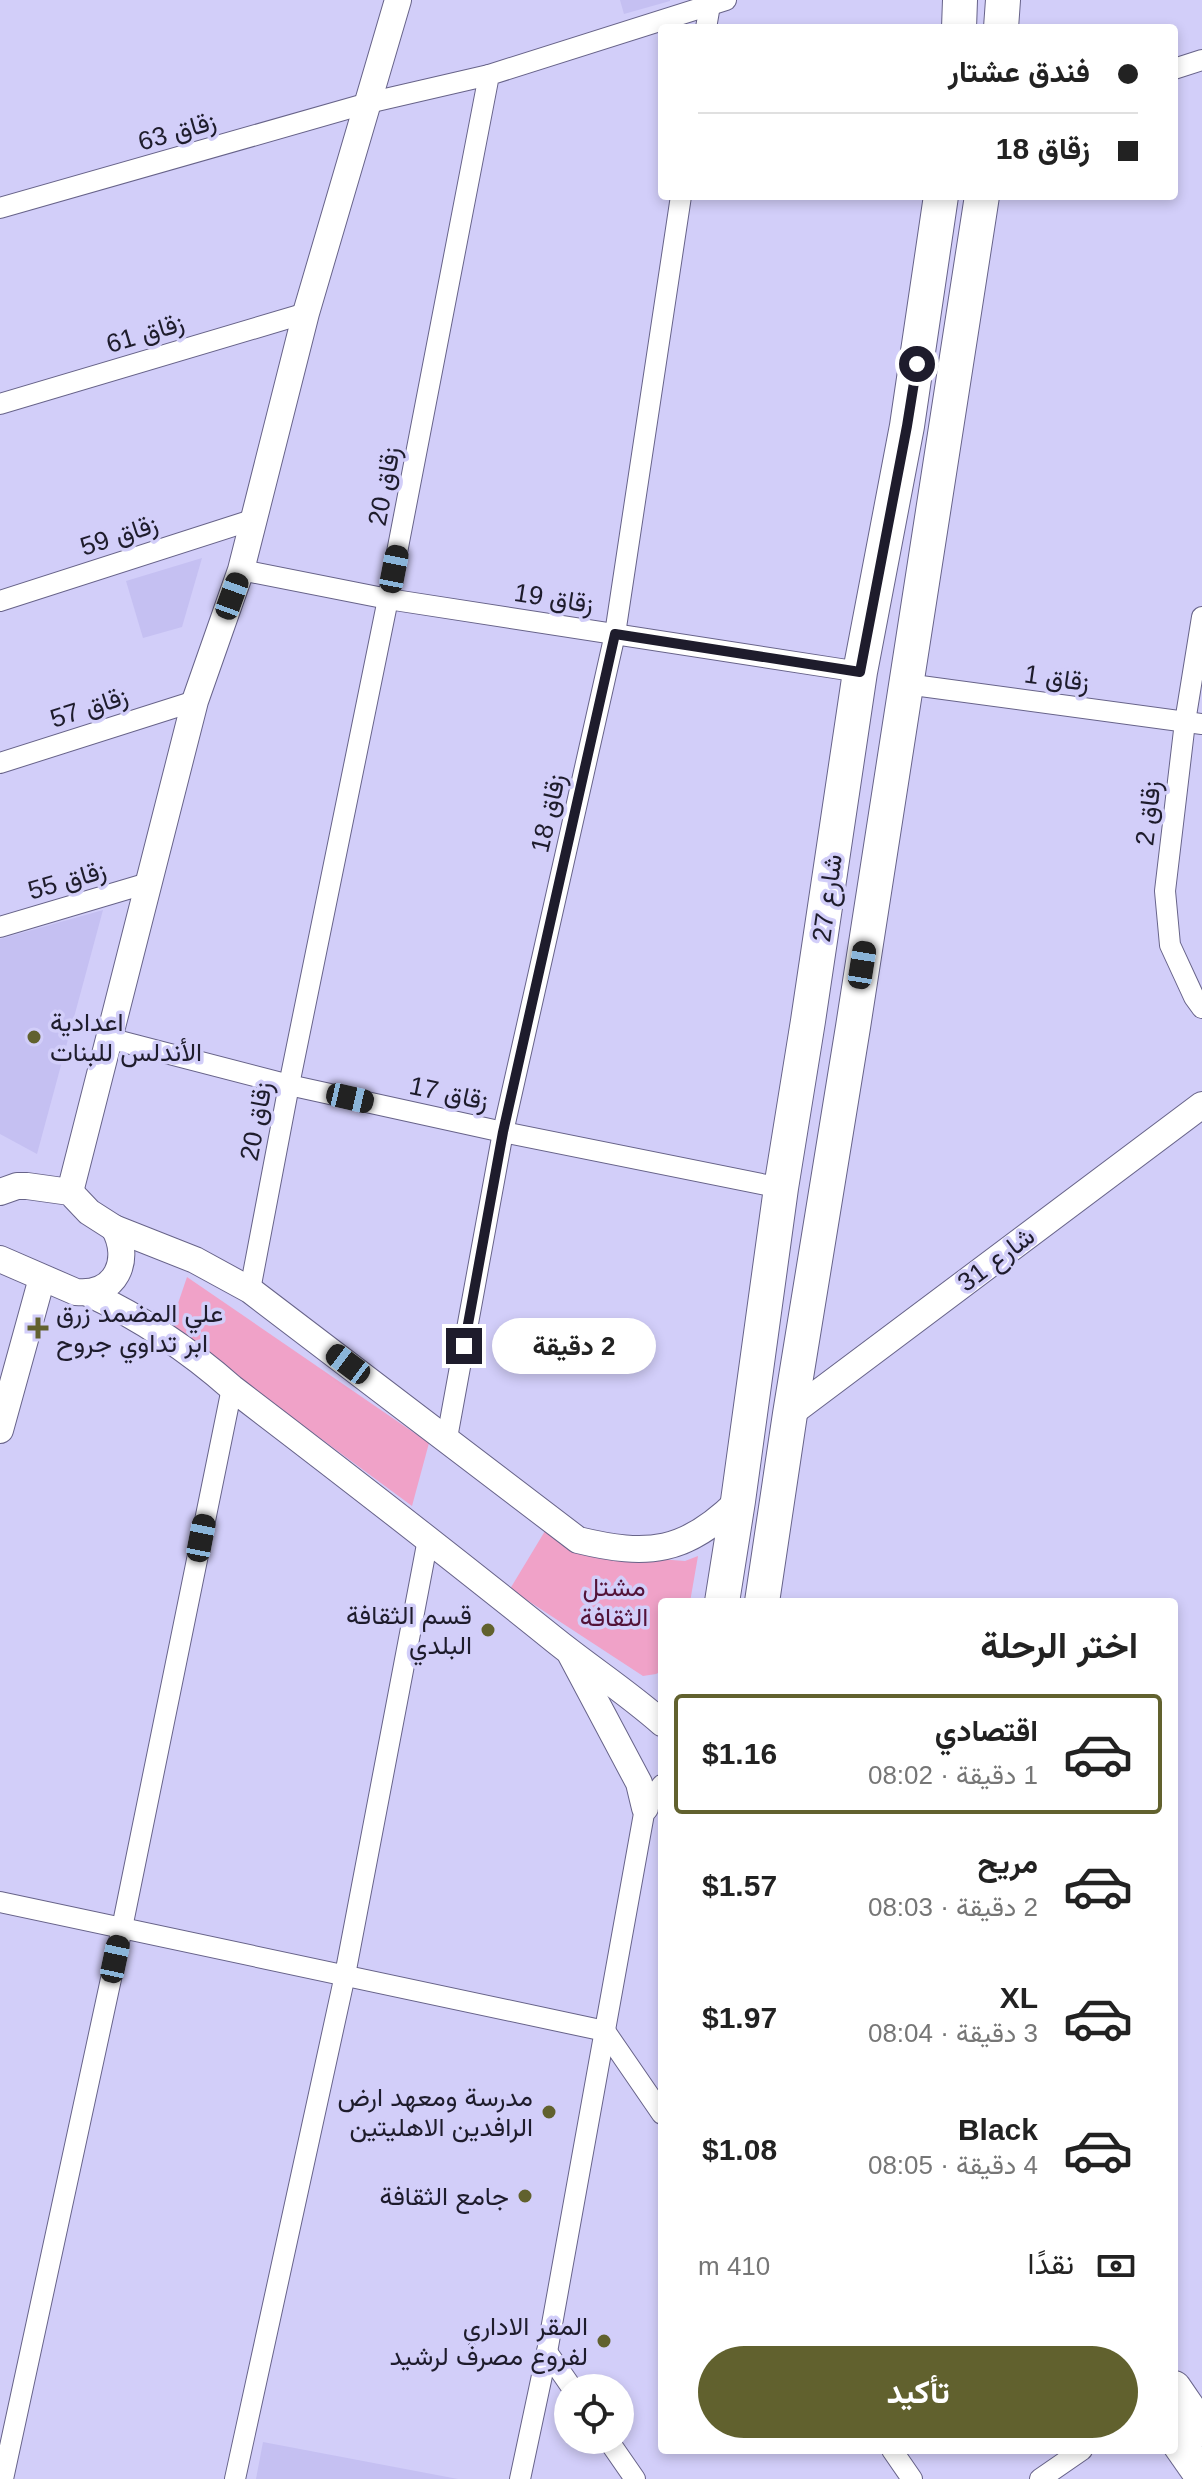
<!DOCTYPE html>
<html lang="ar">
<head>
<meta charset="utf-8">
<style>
  body { margin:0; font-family:Arial,Vazirmatn,sans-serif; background:#f2f2f2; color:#222; direction:rtl; height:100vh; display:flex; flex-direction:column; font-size:30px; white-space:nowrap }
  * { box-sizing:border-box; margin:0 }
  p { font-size:26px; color:#767676 }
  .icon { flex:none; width:44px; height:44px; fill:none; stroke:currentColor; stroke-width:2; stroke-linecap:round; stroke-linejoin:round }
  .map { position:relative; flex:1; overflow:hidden; direction:ltr }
  .details { position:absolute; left:658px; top:1598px; width:520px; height:856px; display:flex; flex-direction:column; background:#fff; border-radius:8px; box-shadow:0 4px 12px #0003; direction:rtl }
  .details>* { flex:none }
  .guide { position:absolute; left:658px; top:24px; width:520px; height:176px; border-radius:8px; box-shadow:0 4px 12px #0003; direction:rtl; display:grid; align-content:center; height:176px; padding:0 40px; background:#fff }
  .controls { position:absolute; left:554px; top:2374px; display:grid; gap:16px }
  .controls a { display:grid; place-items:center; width:80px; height:80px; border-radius:50%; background:#fff; box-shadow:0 4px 12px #0003; font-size:40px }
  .end { position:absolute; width:36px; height:36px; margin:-18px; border:10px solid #1e1c2c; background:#fff; box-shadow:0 0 0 4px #fff }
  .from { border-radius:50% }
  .bubble { position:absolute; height:56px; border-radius:28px; background:#fff; box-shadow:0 4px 12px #0003; font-size:26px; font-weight:700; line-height:56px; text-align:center; direction:rtl }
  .car { position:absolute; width:24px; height:48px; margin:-24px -12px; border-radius:10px; box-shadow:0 0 6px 2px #0007; background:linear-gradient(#222 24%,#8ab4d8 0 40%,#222 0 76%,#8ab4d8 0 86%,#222 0) }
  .guide b { display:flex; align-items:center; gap:28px; height:76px; font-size:30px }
  .guide b+b { border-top:2px solid #e0e0e0 }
  .guide i { width:20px; height:20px; background:#222 }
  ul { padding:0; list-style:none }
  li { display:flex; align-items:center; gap:24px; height:120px; margin:0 16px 12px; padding:0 24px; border:4px solid transparent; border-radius:8px }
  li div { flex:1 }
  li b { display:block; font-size:30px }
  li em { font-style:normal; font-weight:700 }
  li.active { border-color:#61612e }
  li>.icon { width:72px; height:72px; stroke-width:1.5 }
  h2 { padding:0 40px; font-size:36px; line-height:96px }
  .pay { display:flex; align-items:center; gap:20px; height:88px; padding:0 40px; font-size:30px }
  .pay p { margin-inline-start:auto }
  .cta { display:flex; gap:16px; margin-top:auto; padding:16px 40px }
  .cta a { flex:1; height:92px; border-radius:48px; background:#61612e; color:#fff; font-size:32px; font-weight:700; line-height:92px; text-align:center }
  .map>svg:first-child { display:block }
  .built { fill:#c5c0f2 }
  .green { fill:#f0a2c8 }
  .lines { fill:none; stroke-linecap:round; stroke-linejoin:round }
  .minor-casing { stroke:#676389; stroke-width:22 }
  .tertiary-casing { stroke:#676389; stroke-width:28 }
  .primary-casing { stroke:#676389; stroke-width:36 }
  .minor { stroke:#fff; stroke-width:20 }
  .tertiary { stroke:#fff; stroke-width:26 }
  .primary { stroke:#fff; stroke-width:34 }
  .route { stroke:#1e1c2c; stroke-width:10 }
  .poi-dot { fill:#61612e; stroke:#d2cef9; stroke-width:3 }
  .labels { text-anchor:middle; stroke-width:7; stroke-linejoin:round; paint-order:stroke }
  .street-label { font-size:26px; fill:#1e1c2c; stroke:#d2cef9 }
  .poi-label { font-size:26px; fill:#1e1c2c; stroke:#d2cef9; text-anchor:end }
  .park-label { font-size:26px; fill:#531338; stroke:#d2cef9 }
</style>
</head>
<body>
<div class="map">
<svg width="1202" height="2479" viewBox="0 0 1202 2479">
  <rect width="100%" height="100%" fill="#d2cef9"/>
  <g class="built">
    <path d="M620 0H670V1L624 14Z"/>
    <path d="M202 558 182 627 143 638 126 581Z"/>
    <path d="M103 910 37 1154 0 1134V939Z"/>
    <path d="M263 2442 458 2479H256Z"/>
  </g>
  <g class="green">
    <path d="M187 1277 429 1443 412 1506 170 1327Z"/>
    <path d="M545 1531 580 1553 685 1561 698 1556 690 1602H662V1671L656 1674 643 1676 510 1589Z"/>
  </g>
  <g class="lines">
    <defs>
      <g id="minor">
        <path d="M706 28 710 5"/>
        <path d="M1174 69 1202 60"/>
        <path d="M0 208 368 103 489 75"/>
        <path d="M0 404 306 313"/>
        <path d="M241 570 388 599 860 672"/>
        <path d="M0 601 255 519"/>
        <path d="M1202 617 1185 722 1165 891 1170 945 1194 997 1202 1008"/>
        <path d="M906 684 1202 724"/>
        <path d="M0 763 195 701"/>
        <path d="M0 927 148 883"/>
        <path d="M108 1038 289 1085 503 1132 781 1188"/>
        <path d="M250 1290 289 1085 388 599 489 75 726 0"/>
        <path d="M447 1438 503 1132 615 634 681 196"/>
        <path d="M0 1902 605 2031 662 2114"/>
        <path d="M547 2352 572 2388"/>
        <path d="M608 2440 635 2479"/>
        <path d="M892 2450 912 2479"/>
        <path d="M3 2479 122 1928 232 1388"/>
        <path d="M235 2479 345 1975 428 1539"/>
        <path d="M520 2479 547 2352 645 1808 662 1785"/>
        <path d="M1040 2479 1082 2450"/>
      </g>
      <g id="tertiary">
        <path d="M0 1192 17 1186H27L70 1192 89 1212 114 1228 195 1260 250 1290 578 1540C648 1557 686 1553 738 1501"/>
        <path d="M70 1192 195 701 241 570 306 313 398 0"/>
        <path d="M0 1259 76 1292C116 1296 132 1260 114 1228"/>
        <path d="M88 1293C141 1318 188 1349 232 1388 341 1471 449 1555 556 1641 591 1669 628 1693 662 1723"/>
        <path d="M790 1414 1202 1105"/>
        <path d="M0 1430 42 1278"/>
        <path d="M571 1655 639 1783 645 1808"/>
      </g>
      <g id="primary">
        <path d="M959 28 960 0"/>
        <path d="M1001 28 1003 0"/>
        <path d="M722 1602 738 1501 781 1188 808 1021 860 672 907 426 941 196"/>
        <path d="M762 1602 790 1414 853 1027 982 196"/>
        <path d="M1174 2388 1202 2429"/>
        <path d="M1174 2436 1202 2476"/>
      </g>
    </defs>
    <use href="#minor" class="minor-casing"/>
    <use href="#tertiary" class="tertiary-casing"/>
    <use href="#primary" class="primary-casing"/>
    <use href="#minor" class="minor"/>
    <use href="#tertiary" class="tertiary"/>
    <use href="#primary" class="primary"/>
  </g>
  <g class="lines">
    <path class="route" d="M464 1346 503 1132 615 634 860 672 907 426 917 364"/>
  </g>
  <g class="poi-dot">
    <circle cx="34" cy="1037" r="8"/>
    <path d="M34 1316h8v8h8v8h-8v8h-8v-8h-8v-8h8z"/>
    <circle cx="488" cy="1630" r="8"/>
    <circle cx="549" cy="2112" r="8"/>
    <circle cx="525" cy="2196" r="8"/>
    <circle cx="604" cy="2341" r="8"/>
  </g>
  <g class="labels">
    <g class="street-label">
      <text transform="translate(177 131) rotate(-16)" y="9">زقاق 63</text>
      <text transform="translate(145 333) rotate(-17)" y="9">زقاق 61</text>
      <text transform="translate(384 486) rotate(-79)" y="9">زقاق 20</text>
      <text transform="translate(119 535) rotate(-18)" y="9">زقاق 59</text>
      <text transform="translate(554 598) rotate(9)" y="9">زقاق 19</text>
      <text transform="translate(1057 678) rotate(8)" y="9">زقاق 1</text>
      <text transform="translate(89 707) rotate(-18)" y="9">زقاق 57</text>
      <text transform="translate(548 813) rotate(-77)" y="9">زقاق 18</text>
      <text transform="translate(1148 813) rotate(-83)" y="9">زقاق 2</text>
      <text transform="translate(67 880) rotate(-16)" y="9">زقاق 55</text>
      <text transform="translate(827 898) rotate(-82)" y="9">شارع 27</text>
      <text transform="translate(449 1093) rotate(12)" y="9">زقاق 17</text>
      <text transform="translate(256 1121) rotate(-79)" y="9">زقاق 20</text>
      <text transform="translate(996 1259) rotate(-37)" y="9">شارع 31</text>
    </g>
    <g class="poi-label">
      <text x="50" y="1031" text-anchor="start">اعدادية<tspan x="50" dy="30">الأندلس للبنات</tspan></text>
      <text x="56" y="1322" text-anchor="start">علي المضمد زرق<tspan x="56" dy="30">ابر تداوي جروح</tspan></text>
      <text x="472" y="1624">قسم الثقافة<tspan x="472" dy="30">البلدي</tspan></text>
      <text x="533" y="2106">مدرسة ومعهد ارض<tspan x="533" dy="30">الرافدين الاهليتين</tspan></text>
      <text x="509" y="2205">جامع الثقافة</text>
      <text x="588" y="2335">المقر الاداري<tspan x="588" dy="30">لفروع مصرف لرشيد</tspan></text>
    </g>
    <g class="park-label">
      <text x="614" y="1596">مشتل<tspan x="614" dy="30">الثقافة</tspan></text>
    </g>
  </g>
</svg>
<div class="controls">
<a><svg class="icon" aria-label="locate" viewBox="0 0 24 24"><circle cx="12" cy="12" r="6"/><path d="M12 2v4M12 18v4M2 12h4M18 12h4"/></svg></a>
</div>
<i class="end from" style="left:917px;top:364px"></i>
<i class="end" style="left:464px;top:1346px"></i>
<div class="bubble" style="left:492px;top:1318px;width:164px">2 دقيقة</div>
<i class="car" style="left:394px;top:569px;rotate:11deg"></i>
<i class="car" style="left:232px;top:596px;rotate:20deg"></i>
<i class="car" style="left:862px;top:965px;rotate:9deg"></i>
<i class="car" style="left:350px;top:1098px;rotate:103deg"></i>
<i class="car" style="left:348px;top:1364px;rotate:307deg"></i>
<i class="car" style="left:201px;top:1538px;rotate:11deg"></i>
<i class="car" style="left:115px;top:1959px;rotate:12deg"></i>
<div class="guide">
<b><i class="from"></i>فندق عشتار</b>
<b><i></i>زقاق 18</b>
</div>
<section class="details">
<h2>اختر الرحلة</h2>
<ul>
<li class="active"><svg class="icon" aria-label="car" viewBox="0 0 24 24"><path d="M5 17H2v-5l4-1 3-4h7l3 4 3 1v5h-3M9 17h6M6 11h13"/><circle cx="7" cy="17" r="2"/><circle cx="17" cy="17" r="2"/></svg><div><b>اقتصادي</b><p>1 دقيقة · 08:02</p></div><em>$1.16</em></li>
<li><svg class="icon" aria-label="car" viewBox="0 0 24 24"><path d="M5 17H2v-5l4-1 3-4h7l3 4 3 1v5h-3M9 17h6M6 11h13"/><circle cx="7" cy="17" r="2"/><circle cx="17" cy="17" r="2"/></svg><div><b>مريح</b><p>2 دقيقة · 08:03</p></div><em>$1.57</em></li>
<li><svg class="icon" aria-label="car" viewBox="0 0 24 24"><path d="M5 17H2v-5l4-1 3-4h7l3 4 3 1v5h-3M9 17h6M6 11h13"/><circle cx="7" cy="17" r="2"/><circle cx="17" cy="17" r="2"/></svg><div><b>XL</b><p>3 دقيقة · 08:04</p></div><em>$1.97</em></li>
<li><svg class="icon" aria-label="car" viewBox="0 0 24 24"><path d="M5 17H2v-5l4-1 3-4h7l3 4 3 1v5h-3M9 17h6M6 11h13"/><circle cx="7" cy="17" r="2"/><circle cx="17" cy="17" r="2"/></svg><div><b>Black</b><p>4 دقيقة · 08:05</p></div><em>$1.08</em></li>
</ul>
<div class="pay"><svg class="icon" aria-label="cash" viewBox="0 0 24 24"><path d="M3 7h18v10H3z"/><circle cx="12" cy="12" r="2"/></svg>نقدًا<p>410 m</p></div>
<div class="cta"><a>تأكيد</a></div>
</section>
</div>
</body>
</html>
